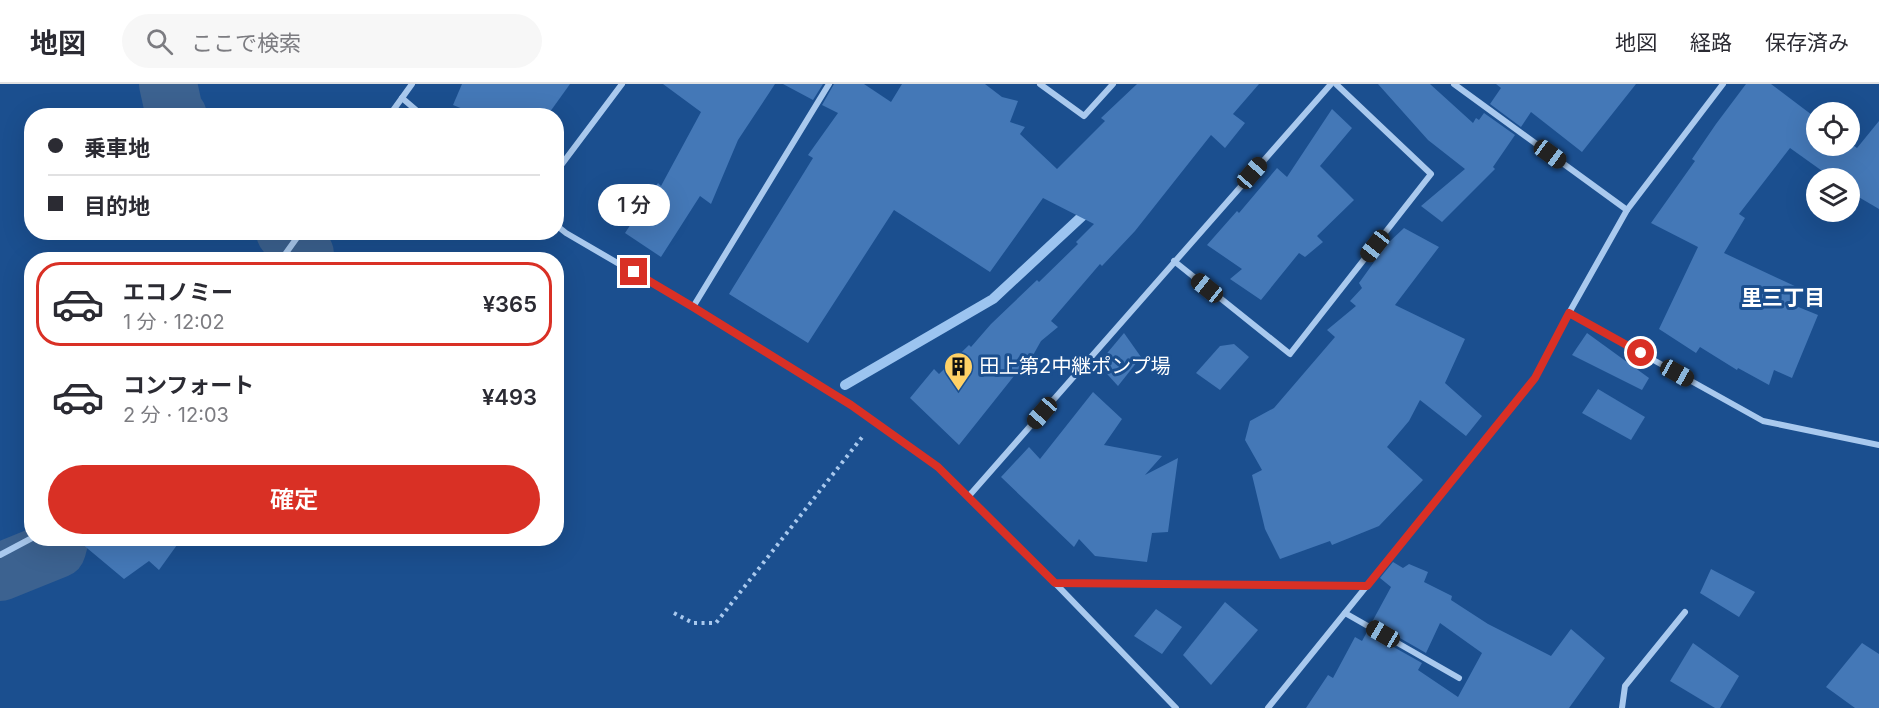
<!DOCTYPE html>
<html lang="ja">
<head>
<meta charset="utf-8">
<style>
  body { margin:0; font-family:Inter,"Noto Sans JP",sans-serif; background:#f7f7f7; color:#2b2b33; height:100vh; display:flex; flex-direction:column; font-size:22px; white-space:nowrap }
  * { box-sizing:border-box; margin:0 }
  p { font-size:20px; color:#7c7c81 }
  .icon { flex:none; width:33px; height:33px; fill:none; stroke:currentColor; stroke-width:2; stroke-linecap:round; stroke-linejoin:round }
  .map { position:relative; flex:1; overflow:hidden }
  .sheet { position:absolute; left:24px; top:168px; width:540px; height:294px; display:flex; flex-direction:column; background:#fff; border-radius:24px; box-shadow:0 6px 24px #0002 }
  .sheet>* { flex:none }
  .top-card { position:absolute; left:24px; top:24px; width:540px; height:132px; border-radius:24px; box-shadow:0 6px 24px #0002; display:grid; align-content:center; height:132px; padding:0 24px; background:#fff }
  .buttons { position:absolute; left:1806px; top:18px; display:grid; gap:12px }
  .buttons a { display:grid; place-items:center; width:54px; height:54px; border-radius:50%; background:#fff; box-shadow:0 6px 24px #0002; font-size:30px }
  .end { position:absolute; width:27px; height:27px; margin:-14px; border:8px solid #d93025; background:#fff; box-shadow:0 0 0 3px #fff }
  .from { border-radius:50% }
  .bubble { position:absolute; height:42px; border-radius:21px; background:#fff; box-shadow:0 6px 24px #0002; font-size:20px; font-weight:600; line-height:42px; text-align:center }
  .car { position:absolute; width:18px; height:36px; margin:-18px -9px; border-radius:8px; box-shadow:0 0 4px 2px #0007; background:linear-gradient(#222 24%,#8ab4d8 0 40%,#222 0 76%,#8ab4d8 0 86%,#222 0) }
  .top-card b { display:flex; align-items:center; gap:21px; height:57px; font-size:22px }
  .top-card b+b { border-top:2px solid #e1e1e2 }
  .top-card i { width:15px; height:15px; background:#2b2b33 }
  ul { padding:10px 0 0; list-style:none }
  li { display:flex; align-items:center; gap:18px; height:84px; margin:0 12px 9px; padding:0 12px; border:3px solid transparent; border-radius:24px }
  li div { flex:1 }
  li b { display:block; font-size:22px }
  li em { font-style:normal; font-weight:600 }
  li.selected { border-color:#d93025 }
  li>.icon { width:54px; height:54px; stroke-width:1.5 }
  .primary-button { display:flex; gap:12px; margin-top:auto; padding:12px 24px }
  .primary-button a { flex:1; height:69px; border-radius:36px; background:#d93025; color:#fff; font-size:24px; font-weight:600; line-height:69px; text-align:center }
  header { display:flex; align-items:center; gap:36px; box-sizing:border-box; height:84px; padding:0 30px; background:#fff; border-bottom:2px solid #e1e1e2 }
  header strong { font-size:28px }
  nav { display:flex; gap:33px; margin-inline-start:auto; font-size:21px }
  .search { width:420px; height:54px; background:#f7f7f7; display:flex; align-items:center; gap:15px; box-sizing:border-box; padding:0 21px; border-radius:33px; color:#7c7c81; font-size:22px }
  .map>svg:first-child { display:block }
  .lines { fill:none; stroke-linecap:round; stroke-linejoin:round }
  .stream { stroke:#9cc4f0; stroke-width:10 }
  .river { stroke:#3c6290; stroke-width:58 }
  .building { fill:#4478b7 }
  .path { stroke:#a9c9ee; stroke-width:4; stroke-dasharray:3 4.5; stroke-linecap:butt }
  .street { stroke:#a9c9ee; stroke-width:6 }
  .route { stroke:#d93025; stroke-width:8 }
  .labels { text-anchor:middle; stroke-width:6; stroke-linejoin:round; paint-order:stroke }
  .poi-label { font-size:20px; fill:#fff; stroke:#1b4f8f; text-anchor:start }
  .neighbourhood-label { font-size:21px; font-weight:bold; fill:#fff; stroke:#1b4f8f }
</style>
</head>
<body>
<header>
<strong>地図</strong>
<div class="search"><svg class="icon" aria-label="search" viewBox="0 0 24 24"><circle cx="10" cy="10" r="6"/><path d="M15 15l6 6"/></svg>ここで検索</div>
<nav><a>地図</a><a>経路</a><a>保存済み</a></nav>
</header>
<div class="map">
<svg width="1879" height="624" viewBox="0 0 1879 624">
  <rect width="100%" height="100%" fill="#1b4f8f"/>
  <g class="lines">
    <path class="stream" d="M845 301 993 215 1092 123"/>
    <g class="river">
      <path d="M168 0 174 27 178 32"/>
      <path d="M285 148 305 170 300 176"/>
      <path d="M0 488 57 465 60 454"/>
    </g>
  </g>
  <g class="building">
    <path d="M462 0H570L547 32H480L453 21Z"/>
    <path d="M663 0H775L738 56 711 120 700 112 661 173 625 149 658 99 661 102 701 28Z"/>
    <path d="M783 0H823L813 16Z"/>
    <path d="M834 0H864L891 18 902 0H985L1002 13 1018 17 1010 38 1025 43 1020 50 1057 85 1105 37 1101 34 1137 0H1259L1233 30 1245 39 1225 64 1211 51 1135 147 1102 182 1100 180 1051 237 1058 243 1041 257 1032 273 1030 272 959 361 910 314 934 285 939 290 969 261 971 263 991 240 1037 196 1039 198 1078 160 1076 158 1094 140 1043 114 990 188 894 126 808 259 729 210 813 74 808 71 838 29 822 21Z"/>
    <path d="M1378 0H1430L1473 39 1476 34 1479 36 1484 29 1515 51 1493 83 1495 85 1442 138 1421 122 1465 85 1428 56Z"/>
    <path d="M1496 0H1636L1582 68 1531 28 1521 43 1490 20 1501 4Z"/>
    <path d="M1746 0H1771L1816 34V62H1850V59L1857 64 1879 37V125L1850 108V94H1832L1790 64 1739 130 1745 134 1724 169 1799 204 1791 220 1818 231 1792 294 1774 286 1769 301 1738 284 1737 286 1700 263 1696 269 1659 245 1698 163 1651 139 1695 77 1692 75 1716 40Z"/>
    <path d="M1332 25 1352 44 1320 82 1354 116 1317 152 1323 158 1305 173 1299 169 1261 216 1230 195 1242 185 1207 161 1237 127 1239 129 1277 84 1287 93Z"/>
    <path d="M1404 144 1439 163 1395 221 1465 255 1445 299 1482 332 1466 352 1420 316 1409 337 1387 363 1423 396 1379 442 1332 461 1330 457 1280 475 1265 445 1252 391 1262 386 1245 356 1250 337 1274 324 1335 253 1327 246 1356 222 1350 217 1362 204 1359 199 1387 160Z"/>
    <path d="M1124 249 1141 273 1118 302 1098 280Z"/>
    <path d="M1587 249 1649 294 1642 306 1572 271Z"/>
    <path d="M1234 260 1249 273 1220 306 1196 289 1220 262Z"/>
    <path d="M1598 305 1645 333 1631 356 1582 329Z"/>
    <path d="M1093 308 1122 335 1104 361 1162 372 1145 391 1178 374 1168 448 1152 449 1147 478 1095 472 1079 455 1074 463 1001 393 1029 363 1040 375Z"/>
    <path d="M75 454H182L159 486 149 477 124 495Z"/>
    <path d="M1393 478 1403 484 1409 480 1428 488 1424 498 1452 512 1451 516 1488 540 1551 572 1571 545 1605 574 1569 624H1306L1328 591 1333 594 1355 553 1362 557 1367 548 1422 579 1418 586 1458 613 1482 569 1440 539 1426 569 1372 538 1391 503 1380 494Z"/>
    <path d="M1711 485 1755 508 1739 533 1700 509Z"/>
    <path d="M1225 518 1258 546 1211 601 1183 571Z"/>
    <path d="M1156 525 1182 543 1162 570 1134 552Z"/>
    <path d="M1693 559 1739 592 1720 624H1715L1670 597Z"/>
    <path d="M1862 559 1879 570V624H1855L1826 603Z"/>
  </g>
  <g class="lines">
    <path class="path" d="M674 529 693 539H716L863 352"/>
    <g class="street">
      <path d="M1040 0 1084 32 1113 0"/>
      <path d="M1454 0 1627 126"/>
      <path d="M402 14 423 32"/>
      <path d="M389 32 412 0"/>
      <path d="M556 88 622 0"/>
      <path d="M556 141 566 149 693 223 851 321 938 383 1055 499 1176 624"/>
      <path d="M281 176 301 148"/>
      <path d="M1174 177 1290 270 1431 90 1336 0"/>
      <path d="M693 223 829 0"/>
      <path d="M1569 229 1763 337 1879 361"/>
      <path d="M968 413 1331 0"/>
      <path d="M0 471 32 454"/>
      <path d="M1055 499 1367 502"/>
      <path d="M1345 529 1459 594"/>
      <path d="M1268 624 1535 294 1569 229 1627 126 1723 0"/>
      <path d="M1622 624 1625 602 1685 528"/>
    </g>
  </g>
  <g class="lines">
    <path class="route" d="M634 188 693 223 851 321 938 383 1055 499 1367 502 1535 294 1569 229 1641 269"/>
  </g>
  <defs>
    <symbol id="building-pin" viewBox="-11 -11 22 30"><path d="M0 17L-7.5 6A9.5 9.5 0 1 1 7.5 6Z" fill="#ffd166" stroke="#1b4f8f"/><path d="M-4-6H4V6H1V3H-1V6H-4ZM-2.5-4.3h1.7v1.8h-1.7ZM.8-4.3h1.7v1.8H.8ZM-2.5-1h1.7V.8h-1.7ZM.8-1h1.7V.8H.8Z" fill="#111"/></symbol>
  </defs>
  <g fill-rule="evenodd">
    <use href="#building-pin" x="942" y="266" width="33" height="45"/>
  </g>
  <g class="labels">
    <g class="poi-label">
      <text x="979" y="289">田上第2中継ポンプ場</text>
    </g>
    <g class="neighbourhood-label">
      <text x="1783" y="221">里三丁目</text>
    </g>
  </g>
</svg>
<div class="buttons">
<a><svg class="icon" aria-label="locate" viewBox="0 0 24 24"><circle cx="12" cy="12" r="6"/><path d="M12 2v4M12 18v4M2 12h4M18 12h4"/></svg></a>
<a><svg class="icon" aria-label="layers" viewBox="0 0 24 24"><path d="M12 4l9 5-9 5-9-5zM3 14l9 5 9-5"/></svg></a>
</div>
<i class="end from" style="left:1641px;top:269px"></i>
<i class="end" style="left:634px;top:188px"></i>
<div class="bubble" style="left:598px;top:100px;width:72px">1 分</div>
<i class="car" style="left:1550px;top:70px;rotate:126deg"></i>
<i class="car" style="left:1252px;top:89px;rotate:41deg"></i>
<i class="car" style="left:1375px;top:162px;rotate:218deg"></i>
<i class="car" style="left:1207px;top:204px;rotate:309deg"></i>
<i class="car" style="left:1677px;top:289px;rotate:119deg"></i>
<i class="car" style="left:1042px;top:329px;rotate:221deg"></i>
<i class="car" style="left:1383px;top:550px;rotate:300deg"></i>
<div class="top-card">
<b><i class="from"></i>乗車地</b>
<b><i></i>目的地</b>
</div>
<section class="sheet">
<ul>
<li class="selected"><svg class="icon" aria-label="car" viewBox="0 0 24 24"><path d="M5 17H2v-5l4-1 3-4h7l3 4 3 1v5h-3M9 17h6M6 11h13"/><circle cx="7" cy="17" r="2"/><circle cx="17" cy="17" r="2"/></svg><div><b>エコノミー</b><p>1 分 · 12:02</p></div><em>¥365</em></li>
<li><svg class="icon" aria-label="car" viewBox="0 0 24 24"><path d="M5 17H2v-5l4-1 3-4h7l3 4 3 1v5h-3M9 17h6M6 11h13"/><circle cx="7" cy="17" r="2"/><circle cx="17" cy="17" r="2"/></svg><div><b>コンフォート</b><p>2 分 · 12:03</p></div><em>¥493</em></li>
</ul>
<div class="primary-button"><a>確定</a></div>
</section>
</div>
</body>
</html>
